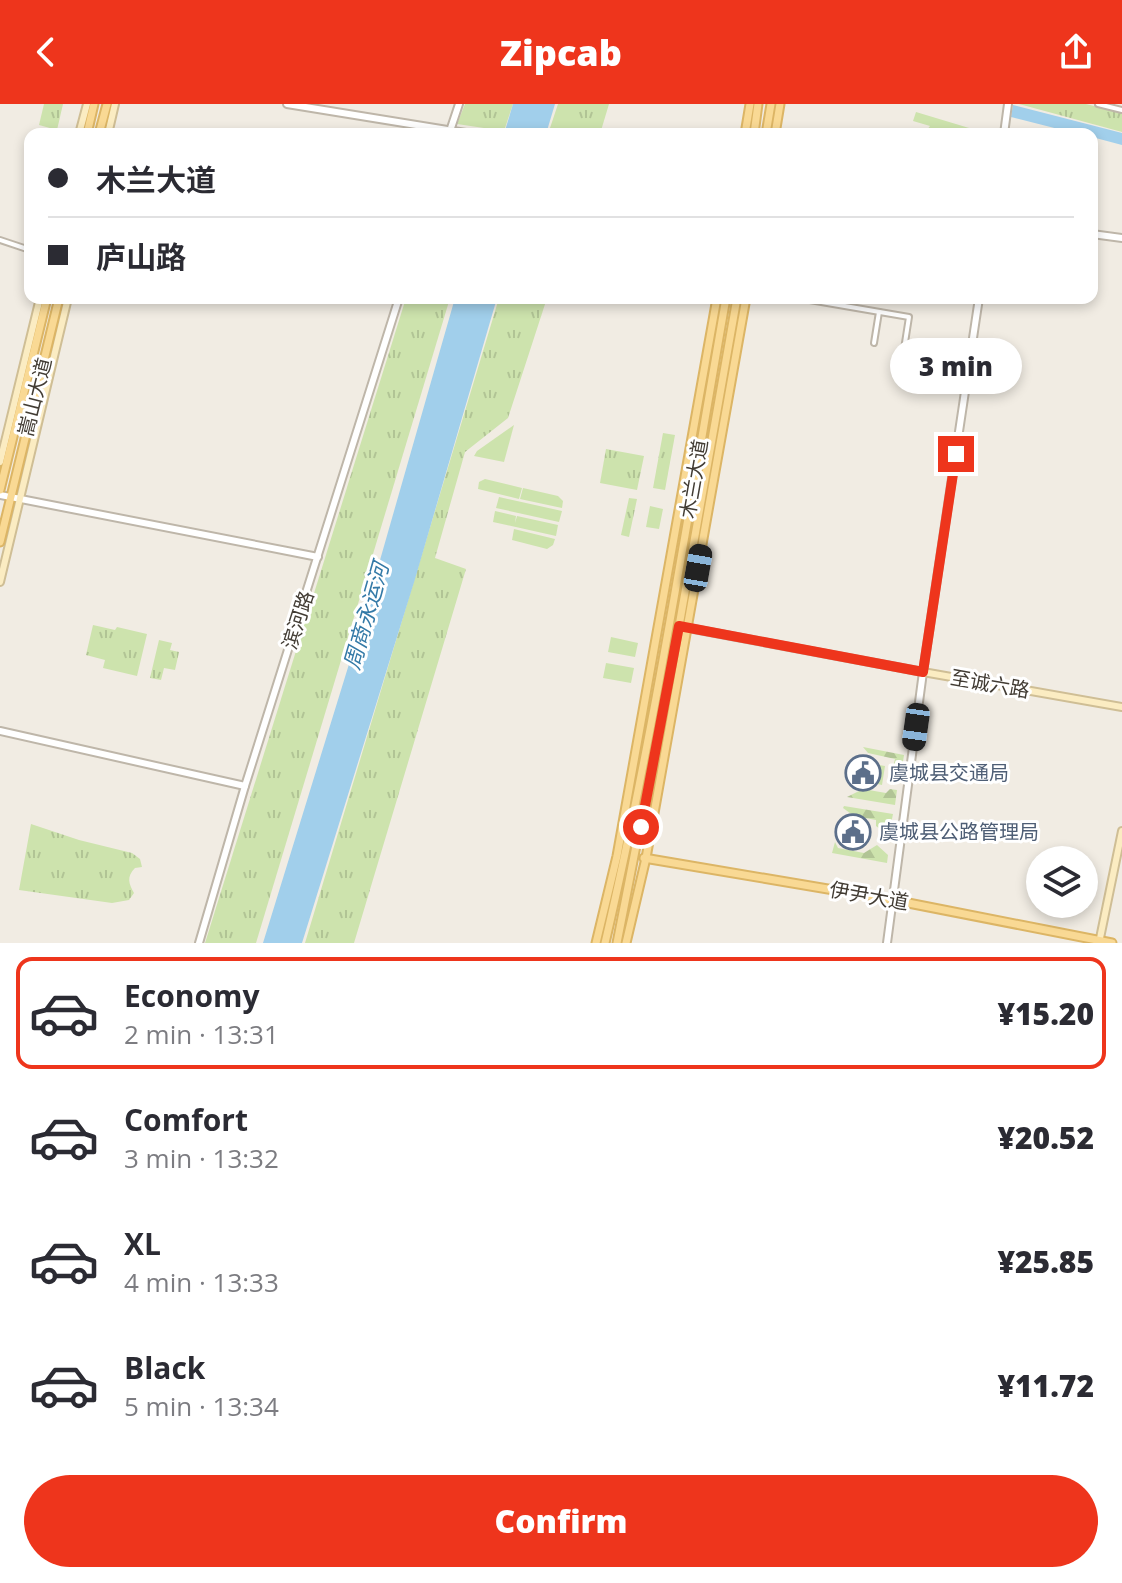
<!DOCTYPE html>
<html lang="en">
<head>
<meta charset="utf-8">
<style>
  body { margin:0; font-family:"Open Sans","Noto Sans SC",sans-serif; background:#f7f7f7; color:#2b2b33; height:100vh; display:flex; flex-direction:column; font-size:30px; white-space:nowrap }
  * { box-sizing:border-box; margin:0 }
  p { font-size:26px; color:#7c7c81 }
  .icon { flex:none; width:44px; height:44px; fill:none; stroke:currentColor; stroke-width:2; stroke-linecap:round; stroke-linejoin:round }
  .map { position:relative; height:839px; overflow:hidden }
  .panel { display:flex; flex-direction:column; background:#fff; flex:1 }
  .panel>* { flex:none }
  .guide { position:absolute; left:24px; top:24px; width:1074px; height:176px; border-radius:16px; box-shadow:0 4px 12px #0003; display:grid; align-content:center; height:176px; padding:0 24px; background:#fff }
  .tools { position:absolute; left:1026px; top:742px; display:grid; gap:16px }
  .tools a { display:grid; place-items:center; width:72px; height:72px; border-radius:50%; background:#fff; box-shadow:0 4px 12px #0003; font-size:40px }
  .end { position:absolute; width:36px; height:36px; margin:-18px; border:10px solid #ee351c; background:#fff; box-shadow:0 0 0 4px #fff }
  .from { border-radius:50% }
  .bubble { position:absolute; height:56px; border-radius:28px; background:#fff; box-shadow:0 4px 12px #0003; font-size:26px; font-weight:800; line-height:56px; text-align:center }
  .car { position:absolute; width:24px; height:48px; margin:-24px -12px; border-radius:10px; box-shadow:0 0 6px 2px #0007; background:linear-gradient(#222 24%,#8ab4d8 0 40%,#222 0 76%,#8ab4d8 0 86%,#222 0) }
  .guide b { display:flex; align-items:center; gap:28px; height:76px; font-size:30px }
  .guide b+b { border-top:2px solid #e1e1e2 }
  .guide i { width:20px; height:20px; background:#2b2b33 }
  ul { padding:14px 0 0; list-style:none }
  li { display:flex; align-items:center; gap:24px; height:112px; margin:0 16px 12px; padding:0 8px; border:4px solid transparent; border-radius:16px }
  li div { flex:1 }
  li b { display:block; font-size:30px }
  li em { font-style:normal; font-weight:800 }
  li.selected { border-color:#ee351c }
  li>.icon { width:72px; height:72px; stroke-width:1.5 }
  .cta { display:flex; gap:16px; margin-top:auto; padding:16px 24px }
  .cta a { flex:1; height:92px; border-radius:48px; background:#ee351c; color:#fff; font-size:32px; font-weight:800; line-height:92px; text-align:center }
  header { display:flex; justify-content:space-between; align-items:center; height:104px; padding:0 24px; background:#ee351c; color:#fff; font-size:36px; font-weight:800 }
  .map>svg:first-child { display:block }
  .grass { fill:url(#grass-tufts) }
  .forest { fill:url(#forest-firs) }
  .garden { fill:#cde3ad }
  .water { fill:#a1cfeb }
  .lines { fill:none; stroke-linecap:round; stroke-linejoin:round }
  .minor-casing { stroke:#beb6a9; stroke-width:8 }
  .tertiary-casing { stroke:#beb6a9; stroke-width:10 }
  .secondary-casing { stroke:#cfbe95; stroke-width:10 }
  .primary-casing { stroke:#dcb565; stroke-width:11 }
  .minor { stroke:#fff; stroke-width:4 }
  .tertiary { stroke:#fff; stroke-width:6 }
  .secondary { stroke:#fbecc2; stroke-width:6 }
  .primary { stroke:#f9d994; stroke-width:7 }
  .route { stroke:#ee351c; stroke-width:10 }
  .labels { text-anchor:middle; stroke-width:6; stroke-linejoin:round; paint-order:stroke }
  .street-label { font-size:20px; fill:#423c34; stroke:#fff }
  .service-label { font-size:20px; fill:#4e5e75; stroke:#fff; text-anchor:start }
  .water-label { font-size:22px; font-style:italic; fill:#347aa7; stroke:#fff }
</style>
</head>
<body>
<header><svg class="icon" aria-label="back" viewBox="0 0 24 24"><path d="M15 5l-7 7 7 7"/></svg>Zipcab<svg class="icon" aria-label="share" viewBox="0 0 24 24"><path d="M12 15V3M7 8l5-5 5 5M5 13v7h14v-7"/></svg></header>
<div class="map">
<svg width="1122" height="839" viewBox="0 0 1122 839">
  <defs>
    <pattern id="grass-tufts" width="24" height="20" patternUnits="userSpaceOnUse" patternTransform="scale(2)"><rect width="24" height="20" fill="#cde3ad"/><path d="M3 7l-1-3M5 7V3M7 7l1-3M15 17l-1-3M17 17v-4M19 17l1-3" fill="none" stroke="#b1c495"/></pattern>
    <pattern id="forest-firs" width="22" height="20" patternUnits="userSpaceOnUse" patternTransform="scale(2)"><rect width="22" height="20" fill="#cde3ad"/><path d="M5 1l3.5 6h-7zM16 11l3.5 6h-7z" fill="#b1c495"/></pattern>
  </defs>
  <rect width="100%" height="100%" fill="#f1ece3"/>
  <g class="grass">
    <path d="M44 0H63L57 26 39 21Z"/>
    <path d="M465 0H513L504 27 457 20Z"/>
    <path d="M558 0H609L600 30H548Z"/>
    <path d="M1019 0H1086L1122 9V28Z"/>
    <path d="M406 194H450L256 839H205Z"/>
    <path d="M499 194H547L508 314 465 348 435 454 466 465 354 839H305Z"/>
    <path d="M514 321 504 358 474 352 477 347Z"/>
    <path d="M663 329 675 331 665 386 653 384Z"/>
    <path d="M606 345 644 352 637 386 600 379Z"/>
    <path d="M629 394 637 395 629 433 621 431Z"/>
    <path d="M650 402 663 405 659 425 646 423Z"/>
    <path d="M93 521 115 526 117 523 147 530 137 572 103 564 105 556 86 551Z"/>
    <path d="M159 536 172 539 170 546 179 548 175 566 164 564 161 576 150 574Z"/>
    <path d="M867 659 885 662 882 681 864 677Z"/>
    <path d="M31 720 79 736 132 749 140 755 142 763 135 764C126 773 129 780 134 789L129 796 112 799 19 786Z"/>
    <path d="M851 721 868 724 865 741 848 738Z"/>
  </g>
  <g class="forest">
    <path d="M863 643 904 651 902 664 895 665 893 662 895 655 868 649Z"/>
    <path d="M863 685 886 689 890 685 897 686 895 701 847 693Z"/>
    <path d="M844 702 893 710 891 720 880 725 876 722V716L854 712 843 704Z"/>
    <path d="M835 738 838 744 864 749 877 741 888 751 887 759 832 749Z"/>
  </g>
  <g class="garden">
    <path d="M916 8 989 30H924L930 22 913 17Z"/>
    <path d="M485 375 522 384 519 395 478 385 479 378Z"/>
    <path d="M523 384 558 392 563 397 562 404 520 395Z"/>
    <path d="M499 393 562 407 559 418 496 404Z"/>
    <path d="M495 407 516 412 515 419 517 412 558 421 556 432 493 418Z"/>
    <path d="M514 425 555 435 553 441 547 445 512 436Z"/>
    <path d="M611 533 638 539 635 553 608 548Z"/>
    <path d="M606 559 634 564 631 579 603 574Z"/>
  </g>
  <g class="water">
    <path d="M513 0H555L546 30H504Z"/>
    <path d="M1013 1 1122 29V41L1092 33V30H1078L1011 13Z"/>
    <path d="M455 194H497L415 475 302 839H263L366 505Z"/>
  </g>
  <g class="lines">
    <defs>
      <g id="minor">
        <path d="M1098 0 1122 6"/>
        <path d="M0 136 30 146"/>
        <path d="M798 194 909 213 904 245"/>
        <path d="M874 239 879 208"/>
      </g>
      <g id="tertiary">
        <path d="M287 0 472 30"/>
        <path d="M450 27 459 0"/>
        <path d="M1004 30 1008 0"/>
        <path d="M1092 130 1122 134"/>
        <path d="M0 391 318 453"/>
        <path d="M683 523 923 568"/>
        <path d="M0 627 245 682"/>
        <path d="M199 839 245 682 399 194"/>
        <path d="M887 839 923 568 979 194"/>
      </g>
      <g id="secondary">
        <path d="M79 30 87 0"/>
        <path d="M108 30 115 0"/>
        <path d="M0 358 40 194"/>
        <path d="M0 478 68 194"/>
        <path d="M923 568 1122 603"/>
        <path d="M1099 839 1122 727"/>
      </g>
      <g id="primary">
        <path d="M87 30 94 0"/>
        <path d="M99 30 107 0"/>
        <path d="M745 30 750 0"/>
        <path d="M754 30 758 0"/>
        <path d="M766 30 771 0"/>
        <path d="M775 30 780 0"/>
        <path d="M0 386 47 194"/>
        <path d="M0 438 59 194"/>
        <path d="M644 754 893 796 1112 839"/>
        <path d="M596 839 617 752 717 194"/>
        <path d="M605 839C655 626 688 409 726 194"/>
        <path d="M617 839 679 522 737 194"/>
        <path d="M626 839 646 754 746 194"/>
      </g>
    </defs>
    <use href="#minor" class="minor-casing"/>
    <use href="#tertiary" class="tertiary-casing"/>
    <use href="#secondary" class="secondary-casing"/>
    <use href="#primary" class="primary-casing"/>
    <use href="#minor" class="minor"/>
    <use href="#tertiary" class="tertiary"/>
    <use href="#secondary" class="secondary"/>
    <use href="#primary" class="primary"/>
  </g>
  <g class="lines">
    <path class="route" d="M641 723 679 522 923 568 956 350"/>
  </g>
  <defs>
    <symbol id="civic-ring" viewBox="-11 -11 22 22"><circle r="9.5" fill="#fff" stroke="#5c6f8a" stroke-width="1.5"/><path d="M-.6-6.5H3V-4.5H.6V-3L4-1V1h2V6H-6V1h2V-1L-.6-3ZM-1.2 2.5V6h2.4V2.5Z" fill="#5c6f8a"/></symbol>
  </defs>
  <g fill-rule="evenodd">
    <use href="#civic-ring" x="843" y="649" width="40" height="40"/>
    <use href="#civic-ring" x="833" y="708" width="40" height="40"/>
  </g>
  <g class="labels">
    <g class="street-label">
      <text transform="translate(35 293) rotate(-76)" y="7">嵩山大道</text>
      <text transform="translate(694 375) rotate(-80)" y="7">木兰大道</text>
      <text transform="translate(298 516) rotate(-72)" y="7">滨河路</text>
      <text transform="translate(990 580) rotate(10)" y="7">至诚六路</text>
      <text transform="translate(869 792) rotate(10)" y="7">伊尹大道</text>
    </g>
    <g class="service-label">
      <text x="889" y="676">虞城县交通局</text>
      <text x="879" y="735">虞城县公路管理局</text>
    </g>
    <g class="water-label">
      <text transform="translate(366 512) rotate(-74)" y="8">周商永运河</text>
    </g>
  </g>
</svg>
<div class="tools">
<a><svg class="icon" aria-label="layers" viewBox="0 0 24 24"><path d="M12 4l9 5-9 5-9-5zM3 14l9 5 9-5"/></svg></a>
</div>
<i class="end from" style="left:641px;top:723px"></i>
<i class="end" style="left:956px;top:350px"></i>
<div class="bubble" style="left:890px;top:234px;width:132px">3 min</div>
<i class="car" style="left:698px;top:464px;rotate:10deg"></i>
<i class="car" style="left:916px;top:623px;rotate:188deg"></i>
<div class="guide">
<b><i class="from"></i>木兰大道</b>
<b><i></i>庐山路</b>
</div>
</div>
<section class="panel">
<ul>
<li class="selected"><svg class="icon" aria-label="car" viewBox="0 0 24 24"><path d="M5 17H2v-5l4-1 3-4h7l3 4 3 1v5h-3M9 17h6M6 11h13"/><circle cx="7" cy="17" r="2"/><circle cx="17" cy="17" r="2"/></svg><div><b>Economy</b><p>2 min · 13:31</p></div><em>¥15.20</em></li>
<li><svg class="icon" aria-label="car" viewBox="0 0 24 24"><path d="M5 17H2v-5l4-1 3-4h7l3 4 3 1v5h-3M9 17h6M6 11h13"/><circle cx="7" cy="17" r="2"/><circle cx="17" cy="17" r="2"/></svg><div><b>Comfort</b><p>3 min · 13:32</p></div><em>¥20.52</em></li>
<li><svg class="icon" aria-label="car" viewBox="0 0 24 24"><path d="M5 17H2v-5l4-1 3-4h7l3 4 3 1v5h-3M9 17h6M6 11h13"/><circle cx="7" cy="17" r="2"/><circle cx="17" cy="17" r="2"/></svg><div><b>XL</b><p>4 min · 13:33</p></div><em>¥25.85</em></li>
<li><svg class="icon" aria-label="car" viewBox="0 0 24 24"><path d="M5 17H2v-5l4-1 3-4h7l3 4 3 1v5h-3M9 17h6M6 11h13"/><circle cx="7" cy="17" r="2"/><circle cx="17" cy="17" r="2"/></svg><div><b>Black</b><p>5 min · 13:34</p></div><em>¥11.72</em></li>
</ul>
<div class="cta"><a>Confirm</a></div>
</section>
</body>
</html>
